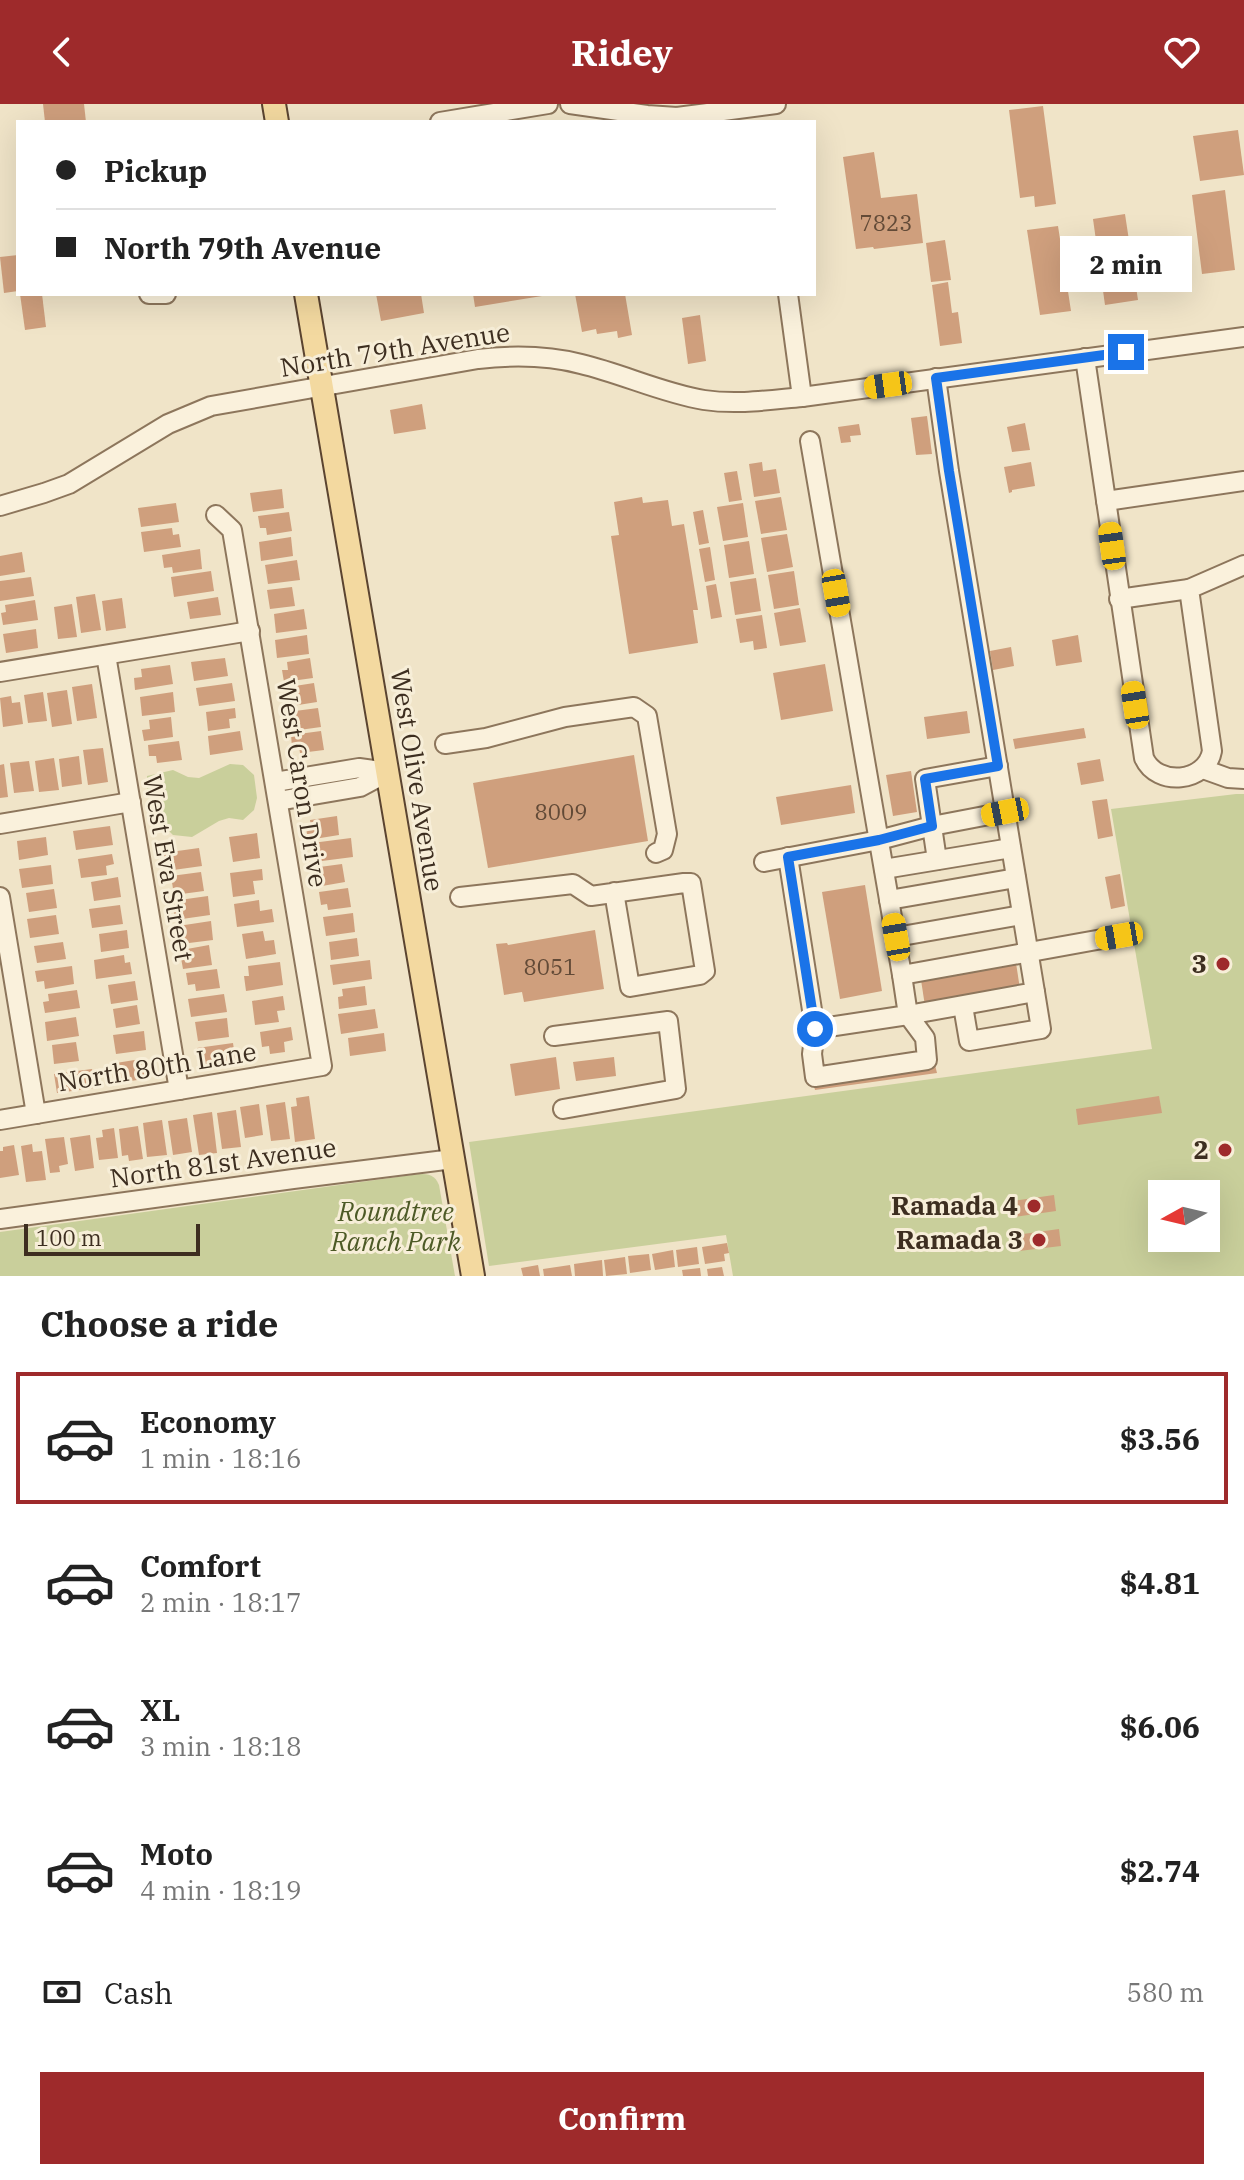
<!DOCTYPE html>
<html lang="en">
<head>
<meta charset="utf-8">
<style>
  body { margin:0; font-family:"IBM Plex Serif",serif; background:#f2f2f2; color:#222; height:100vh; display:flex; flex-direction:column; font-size:30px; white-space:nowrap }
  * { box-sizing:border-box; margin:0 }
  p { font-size:26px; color:#767676 }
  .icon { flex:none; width:44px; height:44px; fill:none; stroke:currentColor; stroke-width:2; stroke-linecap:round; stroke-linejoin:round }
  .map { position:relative; height:1172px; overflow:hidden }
  .panel { display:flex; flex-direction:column; background:#fff; flex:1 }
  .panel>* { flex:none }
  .hud { position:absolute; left:16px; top:16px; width:800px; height:176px; border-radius:0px; box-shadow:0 8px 32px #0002; display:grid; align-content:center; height:176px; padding:0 40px; background:#fff }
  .needle { width:52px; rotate:262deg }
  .controls { position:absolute; left:1148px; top:1076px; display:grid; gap:16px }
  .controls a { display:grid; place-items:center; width:72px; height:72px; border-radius:0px; background:#fff; box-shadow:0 8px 32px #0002; font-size:40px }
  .scale { position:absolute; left:24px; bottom:20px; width:176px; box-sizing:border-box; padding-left:8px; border:4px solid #3d2e20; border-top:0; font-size:22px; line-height:28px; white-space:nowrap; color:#3d2e20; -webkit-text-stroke:6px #f7eed8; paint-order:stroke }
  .end { position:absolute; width:36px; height:36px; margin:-18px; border:10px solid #1a73e8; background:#fff; box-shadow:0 0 0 4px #fff }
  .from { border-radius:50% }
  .bubble { position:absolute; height:56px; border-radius:0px; background:#fff; box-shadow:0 8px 32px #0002; font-size:26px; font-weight:700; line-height:56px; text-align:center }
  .car { position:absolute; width:24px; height:48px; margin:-24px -12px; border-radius:10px; box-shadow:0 0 6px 2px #0007; background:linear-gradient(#f5c518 24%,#345 0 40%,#f5c518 0 76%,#345 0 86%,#f5c518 0) }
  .hud b { display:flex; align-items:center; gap:28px; height:76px; font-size:30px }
  .hud b+b { border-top:2px solid #e0e0e0 }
  .hud i { width:20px; height:20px; background:#222 }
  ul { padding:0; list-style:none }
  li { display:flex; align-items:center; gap:24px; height:132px; margin:0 16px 12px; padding:0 24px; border:4px solid transparent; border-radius:0px }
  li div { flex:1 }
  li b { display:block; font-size:30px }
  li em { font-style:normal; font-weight:700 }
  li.current { border-color:#9e2a2b }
  li>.icon { width:72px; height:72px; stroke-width:1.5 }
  h2 { padding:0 40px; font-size:36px; line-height:96px }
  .pay { display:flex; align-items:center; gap:20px; height:88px; padding:0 40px; font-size:30px }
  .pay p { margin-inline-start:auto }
  .button { display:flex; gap:16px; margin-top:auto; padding:16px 40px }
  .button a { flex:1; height:92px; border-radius:0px; background:#9e2a2b; color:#fff; font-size:32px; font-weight:700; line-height:92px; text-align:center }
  header { display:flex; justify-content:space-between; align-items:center; height:104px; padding:0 40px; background:#9e2a2b; color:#fff; font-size:36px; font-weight:700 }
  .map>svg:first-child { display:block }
  .green { fill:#c9cf9b; fill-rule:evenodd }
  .building { fill:#cf9f7d }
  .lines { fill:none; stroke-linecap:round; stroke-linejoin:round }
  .minor-casing { stroke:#8d765c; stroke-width:22 }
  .major-casing { stroke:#5b4430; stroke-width:26 }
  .minor { stroke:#faf1dc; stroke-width:18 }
  .major { stroke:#f3d9a0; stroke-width:22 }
  .route { stroke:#1a73e8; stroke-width:10 }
  .poi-dot { fill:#9e2a2b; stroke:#f7eed8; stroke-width:3 }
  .labels { text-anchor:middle; stroke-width:6; stroke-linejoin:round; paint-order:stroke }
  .number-label { font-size:22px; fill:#624a37 }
  .street-label { font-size:26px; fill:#3d2e20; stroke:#f7eed8 }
  .poi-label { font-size:26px; font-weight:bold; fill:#3d2e20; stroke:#f7eed8; text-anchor:end }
  .park-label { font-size:26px; font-style:italic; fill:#4d5a26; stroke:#f7eed8 }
</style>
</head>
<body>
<header><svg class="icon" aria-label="back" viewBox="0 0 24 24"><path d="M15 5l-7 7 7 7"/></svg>Ridey<svg class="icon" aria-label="heart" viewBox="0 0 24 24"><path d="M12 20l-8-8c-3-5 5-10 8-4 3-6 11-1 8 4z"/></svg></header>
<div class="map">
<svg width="1244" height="1172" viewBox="0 0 1244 1172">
  <rect width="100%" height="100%" fill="#f0e4c8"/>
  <g class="green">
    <path d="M230 660 243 661 254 671 257 694 254 706 243 716 229 714 219 717 192 733 173 731 161 719 147 686V672L173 666 188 673 199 674Z"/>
    <path d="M1236 690H1244V1172H733L726 1131 489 1162 469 1038 1152 945 1111 705ZM1162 1090H1206V1134H1162Z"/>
    <path d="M419 1070C429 1070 435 1071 439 1081L455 1172H0V1128Z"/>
  </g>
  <g class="building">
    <path d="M43 0H84L86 18H45Z"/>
    <path d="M1043 2 1056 100 1035 103 1034 92 1020 94 1009 6Z"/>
    <path d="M1238 26 1244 71 1200 77 1193 32Z"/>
    <path d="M874 48 881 94 917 90 923 139 874 145 873 143 856 145 843 53Z"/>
    <path d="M1225 86 1235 166 1202 170 1192 91Z"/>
    <path d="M1125 110 1138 196 1105 201 1093 115Z"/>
    <path d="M1058 122 1071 207 1040 211 1027 126Z"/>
    <path d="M945 136 951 176 931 178 926 139Z"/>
    <path d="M18 151V187L4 189 0 153Z"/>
    <path d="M948 178 952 209 958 208 962 239 940 242 932 181Z"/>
    <path d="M20 190H42L46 223 25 226Z"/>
    <path d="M376 190H421L424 209 381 217Z"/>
    <path d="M473 190H542V192L475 203Z"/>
    <path d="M575 190H625L632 231 618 234 617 227 597 230 596 225 582 228Z"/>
    <path d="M700 211 706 257 688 260 682 214Z"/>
    <path d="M422 300 426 325 394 330 390 306Z"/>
    <path d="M927 312 932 350 916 351 911 314Z"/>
    <path d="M1025 319 1030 346 1012 348 1007 323Z"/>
    <path d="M859 320 861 331 850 332 851 338 841 339 838 323Z"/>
    <path d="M762 358 763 367 776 365 780 389 754 393 749 360Z"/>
    <path d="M1031 358 1035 382 1012 386V388L1009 389 1004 363Z"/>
    <path d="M737 367 742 396 729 398 724 369Z"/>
    <path d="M282 385 284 404 253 408 250 389Z"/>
    <path d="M642 393 643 399 668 396 672 422 684 420 698 506H693L698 539 629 550 611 432 619 431 614 398Z"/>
    <path d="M781 393 787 426 761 430 755 397Z"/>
    <path d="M176 399 179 418 141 423 138 404Z"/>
    <path d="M743 399 748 433 723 437 717 403Z"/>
    <path d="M703 406 709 439 699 441 693 408Z"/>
    <path d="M289 408 292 427 267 431 266 424H260L258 412Z"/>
    <path d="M172 424 173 431 179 430 181 443 144 448 141 428Z"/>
    <path d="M787 430 793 463 767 468 761 434Z"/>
    <path d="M291 433 293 452 261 457 259 438Z"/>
    <path d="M749 437 754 470 729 474 724 441Z"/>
    <path d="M710 443 715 476 705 478 699 445Z"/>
    <path d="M200 445 202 465 173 469 172 463 164 464 162 451Z"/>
    <path d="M22 448 25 468 0 472V452Z"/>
    <path d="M297 456 300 476 268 480 265 461Z"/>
    <path d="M211 467 214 487 174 493 171 473Z"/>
    <path d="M794 467 799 501 774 505 768 471Z"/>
    <path d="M31 473 34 492 0 497V477Z"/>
    <path d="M756 474 761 507 735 511 730 478Z"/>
    <path d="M716 480 722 513 711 515 706 482Z"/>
    <path d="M292 483 295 502 270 505 267 486Z"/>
    <path d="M95 490 101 526 81 529 76 493Z"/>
    <path d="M218 493 221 511 190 515 187 498Z"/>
    <path d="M122 494 126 524 106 527 102 497Z"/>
    <path d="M35 496 38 516 3 521 1 509 6 508 5 501Z"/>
    <path d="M72 500 77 533 58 535 54 503Z"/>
    <path d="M800 504 806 538 780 542 774 509Z"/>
    <path d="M304 505 307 525 276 529 274 510Z"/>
    <path d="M762 511 767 544 754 546 753 537 740 539 736 515Z"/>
    <path d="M36 525 38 544 6 549 3 530Z"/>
    <path d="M307 531 309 550 277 554 275 536Z"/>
    <path d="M1078 531 1082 558 1056 562 1052 536Z"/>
    <path d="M1011 543 1014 562 993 566 990 547Z"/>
    <path d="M225 554 228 572 194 577 191 558Z"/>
    <path d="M310 554 313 574 284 578 282 566H288L287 558Z"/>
    <path d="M825 560 833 607 781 616 773 569Z"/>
    <path d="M170 561 173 580 135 586 134 574 142 573 141 565Z"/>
    <path d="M232 579 235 597 199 602 196 584Z"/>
    <path d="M314 579 317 598 292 602 291 594 284 595 282 584Z"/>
    <path d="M92 580 97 614 77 617 72 583Z"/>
    <path d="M67 586 72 620 52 623 47 589Z"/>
    <path d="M43 588 47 617 28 619 24 591Z"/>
    <path d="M173 588 175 608 142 612 140 593Z"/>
    <path d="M11 592 12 599 20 598 23 620 3 623 0 594Z"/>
    <path d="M235 604 236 614 229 615 230 624 208 627 206 608Z"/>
    <path d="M318 604 321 623 292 627 290 616 296 615 295 607Z"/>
    <path d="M967 607 970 629 927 635 924 613Z"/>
    <path d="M171 613 173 633 144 637 142 626 150 625 149 616Z"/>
    <path d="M1084 624 1086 634 1015 645 1013 635Z"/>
    <path d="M240 627 243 646 210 651 208 632Z"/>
    <path d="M321 627 324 646 300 649 299 642 292 643 291 631Z"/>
    <path d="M179 637 182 656 157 659 156 652H149L148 641Z"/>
    <path d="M103 644 108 678 88 681 83 646Z"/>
    <path d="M634 651 648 737 488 764 473 679Z"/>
    <path d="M79 652 82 680 62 683 59 655Z"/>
    <path d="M54 654 59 686 39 688 35 657Z"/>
    <path d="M1100 655 1104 677 1081 681 1077 659Z"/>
    <path d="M29 657 34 687 14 689 10 659Z"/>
    <path d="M4 660 8 693 0 694V661Z"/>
    <path d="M911 667 917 708 893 712 886 671Z"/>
    <path d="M851 681 855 709 781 721 776 693Z"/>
    <path d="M1107 695 1113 732 1098 735 1092 697Z"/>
    <path d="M337 712 339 731 308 736 306 724 311 723 310 716Z"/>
    <path d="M110 722 113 741 76 746 73 727Z"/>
    <path d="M257 729 260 754 233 758 229 733Z"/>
    <path d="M46 733 48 751 19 756 17 737Z"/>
    <path d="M351 734 353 753 314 758 312 739Z"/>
    <path d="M199 744 202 762 166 767 163 749Z"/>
    <path d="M112 750 114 760 106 762 107 771 81 774 78 755Z"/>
    <path d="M342 760 345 778 322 782V776L314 777 312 764Z"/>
    <path d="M51 761 53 780 22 784 19 765Z"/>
    <path d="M262 765 263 776 253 777 255 790 233 793 230 769Z"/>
    <path d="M201 768 204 787 174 791 171 772Z"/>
    <path d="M1120 770 1125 802 1111 805 1105 773Z"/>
    <path d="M118 773 121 793 94 797 91 778Z"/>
    <path d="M865 781 882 887 840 895 822 788Z"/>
    <path d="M348 784 351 803 328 806 327 800 321 801 319 788Z"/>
    <path d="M54 785 57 804 29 808 26 789Z"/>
    <path d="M208 792 210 811 175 816 172 797Z"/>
    <path d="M259 796 260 807 272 805 274 818 237 823 234 800Z"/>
    <path d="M120 801 123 820 92 824 89 805Z"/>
    <path d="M353 809 355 828 326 832 323 813Z"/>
    <path d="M56 811 59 830 30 834 27 815Z"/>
    <path d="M211 817 213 836 181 840 178 822Z"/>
    <path d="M127 826 129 844 101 848 99 830Z"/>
    <path d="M595 826 604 885 524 898 522 888 504 891 496 840 507 839 508 841Z"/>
    <path d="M263 827 265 837 274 836 276 850 246 855 242 830Z"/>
    <path d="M357 834 359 852 331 856 329 838Z"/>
    <path d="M63 838 66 855 37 859 34 842Z"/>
    <path d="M209 841 212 861 183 865 181 854 189 853 187 845Z"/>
    <path d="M124 851 125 859 130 858 132 870 96 875 94 856Z"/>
    <path d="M370 856 372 875 333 881 330 861Z"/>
    <path d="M280 858 283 881 246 887 244 872H249L248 862Z"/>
    <path d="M1016 859 1020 885 925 902 921 876Z"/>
    <path d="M72 862 74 880 45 885 44 877 37 878 35 867Z"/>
    <path d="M217 865 220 884 196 887 195 880 188 881 186 869Z"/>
    <path d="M135 877 138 896 111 900 108 881Z"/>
    <path d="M365 882 367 901 339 905 338 893 343 892 342 885Z"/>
    <path d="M77 886 80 904 45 909 43 898 49 897 48 890Z"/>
    <path d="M224 890 227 908 191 913 188 895Z"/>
    <path d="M283 892 285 906 277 907 279 918 255 921 252 897Z"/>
    <path d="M137 901 140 920 116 924 113 905Z"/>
    <path d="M375 905 378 924 341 930 338 910Z"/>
    <path d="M76 913 79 932 47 937 45 918Z"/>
    <path d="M227 914 229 933 198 937 195 918Z"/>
    <path d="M291 923 293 936 284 938 285 948 270 950 269 942 262 943 260 928Z"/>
    <path d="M144 927 146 946 116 950 113 931Z"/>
    <path d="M384 929 386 947 350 952 348 934Z"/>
    <path d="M76 938 79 957 54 960 52 941Z"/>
    <path d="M233 939 236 959 200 964 197 944Z"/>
    <path d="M556 953 560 985 515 992 510 960Z"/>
    <path d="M614 953 616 972 576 977 573 958Z"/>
    <path d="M147 954 150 974 118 979 116 959Z"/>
    <path d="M935 961 937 969 815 986 813 978Z"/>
    <path d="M92 965 95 984 57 989 54 970Z"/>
    <path d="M309 992 315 1035 295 1038 291 1003 297 1002 296 994Z"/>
    <path d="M1159 992 1162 1009 1078 1021 1076 1005Z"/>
    <path d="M285 998 290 1035 271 1037 266 1001Z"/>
    <path d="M259 1000 263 1031 245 1034 240 1003Z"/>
    <path d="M236 1006 241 1043 222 1045 217 1009Z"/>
    <path d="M212 1008 217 1049 199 1051 193 1011Z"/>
    <path d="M187 1014 192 1048 173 1051 168 1017Z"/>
    <path d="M162 1016 167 1051 147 1053 143 1019Z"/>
    <path d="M138 1022 143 1055 129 1057 128 1051 122 1052 119 1025Z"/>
    <path d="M114 1024 118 1054 99 1056 96 1034 103 1033 102 1026Z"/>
    <path d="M90 1031 94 1064 75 1067 70 1034Z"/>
    <path d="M64 1033 68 1060 59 1062 60 1068 50 1069 45 1035Z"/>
    <path d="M32 1040 33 1048 42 1047 46 1076 26 1078 21 1042Z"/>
    <path d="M14 1041 19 1071 0 1074V1047H3V1043Z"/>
    <path d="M1054 1091 1056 1107 1014 1113 1012 1097Z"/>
    <path d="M1059 1125 1061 1142 1019 1147 1016 1131Z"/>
    <path d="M727 1139 729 1149 724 1150 725 1157 705 1160 702 1143Z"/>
    <path d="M697 1143 699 1160 678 1163 676 1146Z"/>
    <path d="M673 1146 675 1163 655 1166 652 1150Z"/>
    <path d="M649 1150 651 1166 630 1169 628 1152Z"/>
    <path d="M625 1153 627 1170 606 1172 604 1156Z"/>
    <path d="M602 1156 603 1172H575L574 1160Z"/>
    <path d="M538 1161 540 1172H523L521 1164Z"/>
    <path d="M570 1161 572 1172H544L543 1165Z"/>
    <path d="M722 1163 724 1172H708L707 1165Z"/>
    <path d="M700 1164 701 1172H683L682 1166Z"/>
  </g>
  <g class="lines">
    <defs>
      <g id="minor">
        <path d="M570 0 647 11 677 13 776 0"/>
        <path d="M440 18 548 0"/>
        <path d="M149 190H166"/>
        <path d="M788 190 802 293"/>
        <path d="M1085 254 1144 654C1157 683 1206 679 1212 647L1189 485 1244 461"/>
        <path d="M810 337 902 871 1119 832"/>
        <path d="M1106 397 1244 377"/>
        <path d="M0 402 44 389 69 380 168 320 211 302 478 255C513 251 546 251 581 260 623 270 662 289 704 296 737 301 769 296 802 293L1244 233"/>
        <path d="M1119 495 1189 485"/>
        <path d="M106 551 179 986"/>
        <path d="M0 568 250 527"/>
        <path d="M445 640 486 634 565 613 634 603 647 612 667 730 663 746 656 749"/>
        <path d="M1203 665 1228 674 1244 675"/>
        <path d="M275 678 359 664 388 668"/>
        <path d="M278 697 360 683 388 668"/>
        <path d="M0 720 131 698"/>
        <path d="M788 753 815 925 908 911 902 871"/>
        <path d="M937 756 925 675 998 662"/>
        <path d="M764 758 879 736 932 722 1005 708"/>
        <path d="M884 765 1011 744"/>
        <path d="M0 793 36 1010"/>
        <path d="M460 793 573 780 591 792 684 779H691L705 867 700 871 630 883 614 788"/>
        <path d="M889 796 1016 774"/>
        <path d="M896 833 1022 811"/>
        <path d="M963 902 969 937 1041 925 1035 888"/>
        <path d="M815 925 812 950 815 973 927 956 925 934 908 911 1035 888 949 367 936 274"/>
        <path d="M554 932 668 917 676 985 563 1005"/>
        <path d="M0 1016 322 962 232 426 216 411"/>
        <path d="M0 1115 293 1075 453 1055"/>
      </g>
      <g id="major">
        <path d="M274 0 277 18"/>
        <path d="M306 190 473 1172"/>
      </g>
    </defs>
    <use href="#minor" class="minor-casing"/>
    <use href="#major" class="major-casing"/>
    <use href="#minor" class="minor"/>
    <use href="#major" class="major"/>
  </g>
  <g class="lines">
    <path class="route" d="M815 925 788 753 879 736 932 722 925 675 998 662 949 367 936 274 1126 248"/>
  </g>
  <g class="poi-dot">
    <circle cx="1223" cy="860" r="8"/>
    <circle cx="1225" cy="1046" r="8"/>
    <circle cx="1034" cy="1102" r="8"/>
    <circle cx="1039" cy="1136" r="8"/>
  </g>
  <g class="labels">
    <g class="number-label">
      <text x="886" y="127">7823</text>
      <text x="561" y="716">8009</text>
      <text x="550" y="871">8051</text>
    </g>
    <g class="street-label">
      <text transform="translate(395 246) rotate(-9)" y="9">North 79th Avenue</text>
      <text transform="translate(417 676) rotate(81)" y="9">West Olive Avenue</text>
      <text transform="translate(302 679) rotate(81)" y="9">West Caron Drive</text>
      <text transform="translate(168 764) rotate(80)" y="9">West Eva Street</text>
      <text transform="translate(157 963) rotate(-9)" y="9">North 80th Lane</text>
      <text transform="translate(223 1059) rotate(-8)" y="9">North 81st Avenue</text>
    </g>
    <g class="poi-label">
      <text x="1207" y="869">3</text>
      <text x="1209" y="1055">2</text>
      <text x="1018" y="1111">Ramada 4</text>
      <text x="1023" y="1145">Ramada 3</text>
    </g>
    <g class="park-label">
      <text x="396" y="1117">Roundtree<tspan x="396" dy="30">Ranch Park</tspan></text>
    </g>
  </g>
</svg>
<div class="controls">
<a><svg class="needle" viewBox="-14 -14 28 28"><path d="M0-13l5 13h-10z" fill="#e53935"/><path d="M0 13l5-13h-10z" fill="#767676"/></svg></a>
</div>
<div class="scale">100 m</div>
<i class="end from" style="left:815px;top:925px"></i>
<i class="end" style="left:1126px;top:248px"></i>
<div class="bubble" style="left:1060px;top:132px;width:132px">2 min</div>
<i class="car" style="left:888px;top:281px;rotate:262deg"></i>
<i class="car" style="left:1112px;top:442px;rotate:352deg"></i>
<i class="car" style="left:836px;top:489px;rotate:170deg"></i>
<i class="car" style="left:1135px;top:601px;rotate:351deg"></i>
<i class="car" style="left:1005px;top:708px;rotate:259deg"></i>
<i class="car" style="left:1119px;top:832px;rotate:260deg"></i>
<i class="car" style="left:896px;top:833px;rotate:350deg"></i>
<div class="hud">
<b><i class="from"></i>Pickup</b>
<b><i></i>North 79th Avenue</b>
</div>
</div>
<section class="panel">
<h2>Choose a ride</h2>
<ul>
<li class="current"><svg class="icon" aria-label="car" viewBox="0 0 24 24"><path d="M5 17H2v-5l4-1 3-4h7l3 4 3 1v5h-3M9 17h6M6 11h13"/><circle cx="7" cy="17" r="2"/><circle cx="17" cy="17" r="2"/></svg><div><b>Economy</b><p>1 min · 18:16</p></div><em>$3.56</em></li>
<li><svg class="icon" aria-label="car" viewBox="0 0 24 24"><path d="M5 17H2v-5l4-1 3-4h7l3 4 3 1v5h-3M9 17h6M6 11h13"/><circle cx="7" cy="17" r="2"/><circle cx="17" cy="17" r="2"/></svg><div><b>Comfort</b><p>2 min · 18:17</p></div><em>$4.81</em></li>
<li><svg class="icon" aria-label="car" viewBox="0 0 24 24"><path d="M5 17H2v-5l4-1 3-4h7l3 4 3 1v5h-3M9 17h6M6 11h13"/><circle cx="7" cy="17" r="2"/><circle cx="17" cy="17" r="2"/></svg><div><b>XL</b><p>3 min · 18:18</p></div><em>$6.06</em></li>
<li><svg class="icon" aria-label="car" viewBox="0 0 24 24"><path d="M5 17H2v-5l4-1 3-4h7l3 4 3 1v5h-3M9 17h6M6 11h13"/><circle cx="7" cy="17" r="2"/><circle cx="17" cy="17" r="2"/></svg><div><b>Moto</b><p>4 min · 18:19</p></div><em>$2.74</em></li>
</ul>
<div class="pay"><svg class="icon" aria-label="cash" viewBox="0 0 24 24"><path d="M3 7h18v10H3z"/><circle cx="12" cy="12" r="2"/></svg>Cash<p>580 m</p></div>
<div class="button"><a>Confirm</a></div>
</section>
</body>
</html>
